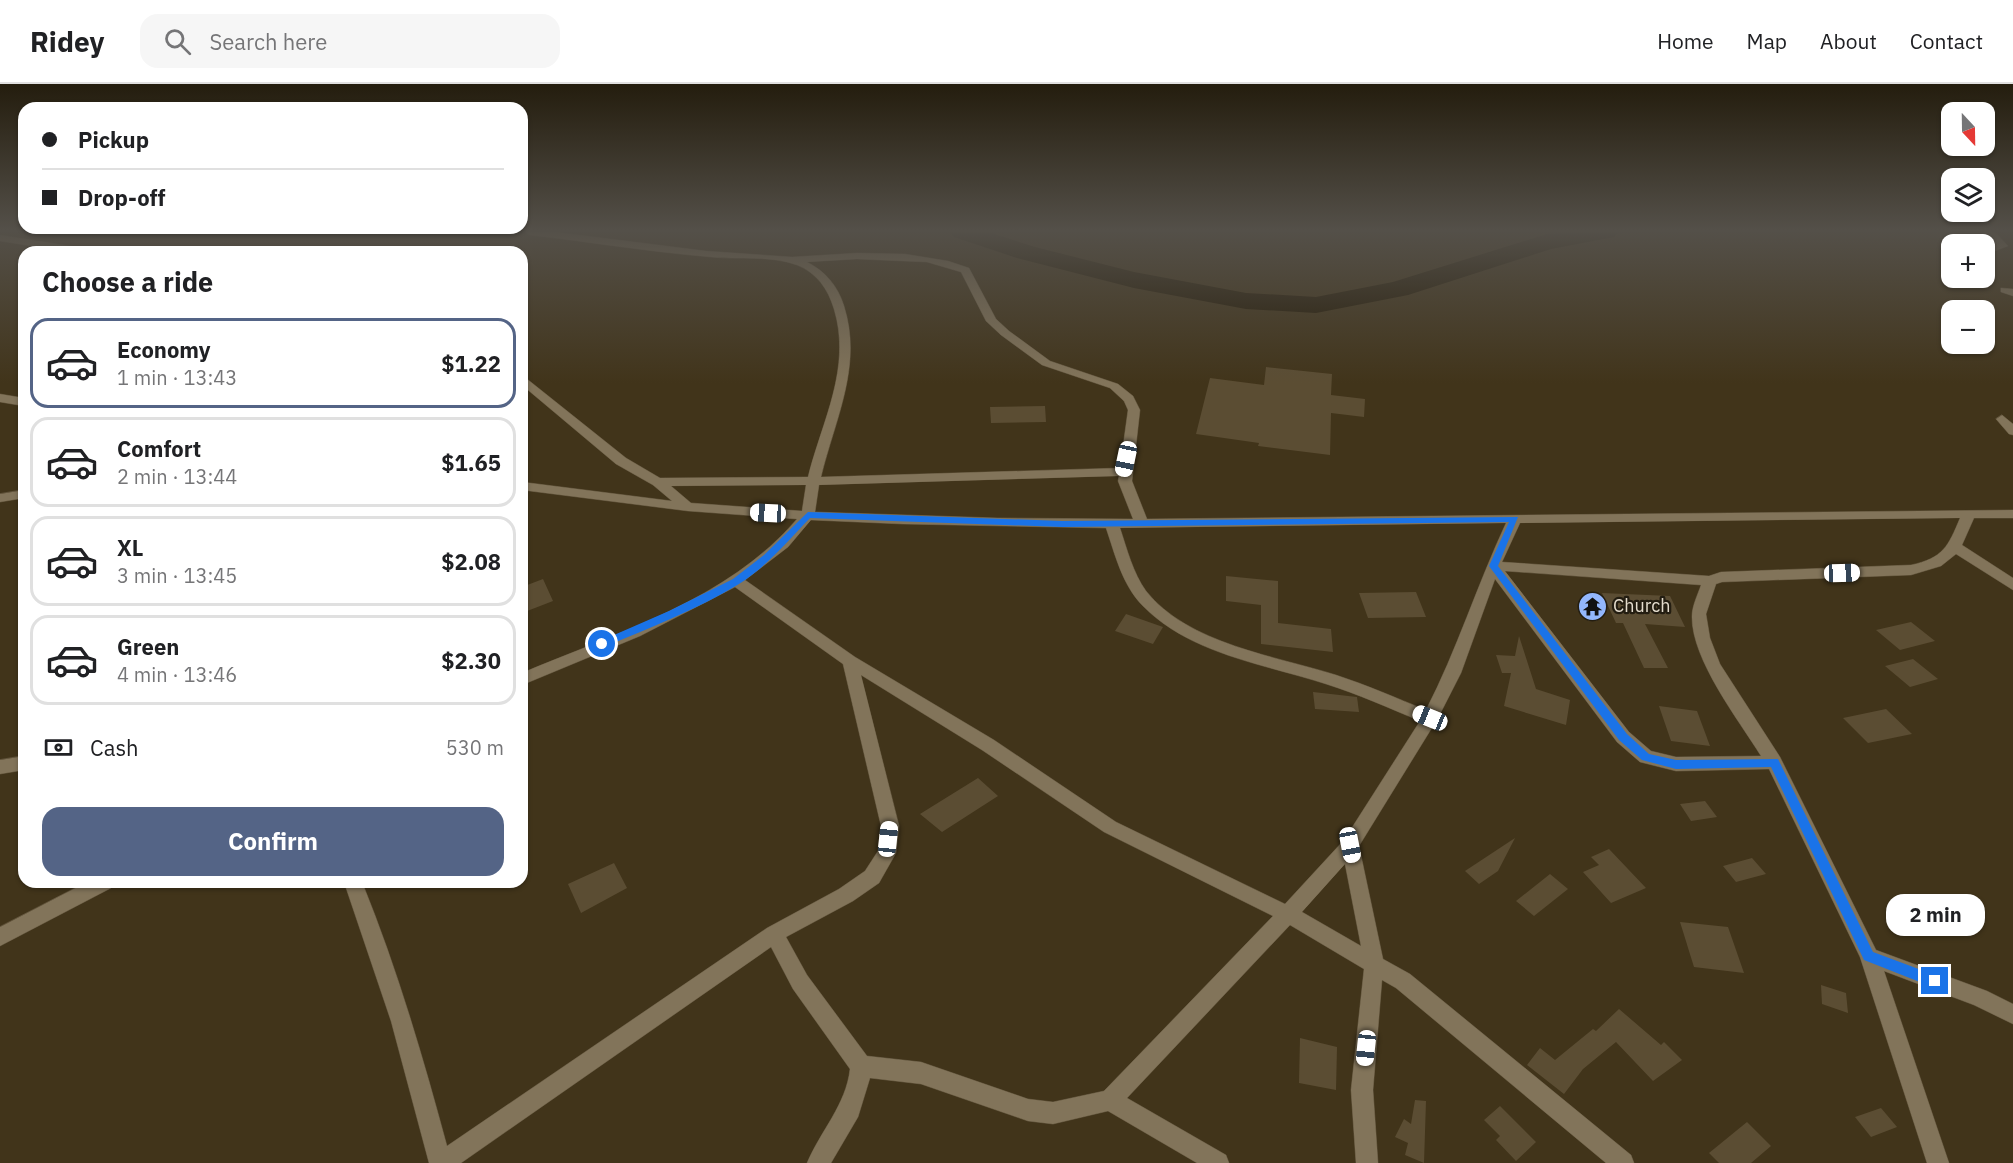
<!DOCTYPE html>
<html lang="en">
<head>
<meta charset="utf-8">
<style>
  body { margin:0; font-family:"IBM Plex Sans",sans-serif; background:#f6f6f6; color:#202124; height:100vh; display:flex; flex-direction:column; font-size:22px; white-space:nowrap }
  * { box-sizing:border-box; margin:0 }
  p { font-size:20px; color:#757577 }
  .icon { flex:none; width:33px; height:33px; fill:none; stroke:currentColor; stroke-width:2; stroke-linecap:round; stroke-linejoin:round }
  .map { position:relative; flex:1; overflow:hidden }
  .details { position:absolute; left:18px; top:162px; width:510px; height:642px; display:flex; flex-direction:column; background:#fff; border-radius:18px; box-shadow:0 2px 4px #0004 }
  .details>* { flex:none }
  .top-card { position:absolute; left:18px; top:18px; width:510px; height:132px; border-radius:18px; box-shadow:0 2px 4px #0004; display:grid; align-content:center; height:132px; padding:0 24px; background:#fff }
  .needle { width:39px; rotate:158deg }
  .buttons { position:absolute; left:1941px; top:18px; display:grid; gap:12px }
  .buttons a { display:grid; place-items:center; width:54px; height:54px; border-radius:12px; background:#fff; box-shadow:0 2px 4px #0004; font-size:30px }
  .end { position:absolute; width:27px; height:27px; margin:-14px; border:8px solid #1a73e8; background:#fff; box-shadow:0 0 0 3px #fff }
  .from { border-radius:50% }
  .bubble { position:absolute; height:42px; border-radius:18px; background:#fff; box-shadow:0 2px 4px #0004; font-size:20px; font-weight:800; line-height:42px; text-align:center }
  .car { position:absolute; width:18px; height:36px; margin:-18px -9px; border-radius:8px; box-shadow:0 0 4px 2px #0007; background:linear-gradient(#fff 24%,#345 0 40%,#fff 0 76%,#345 0 86%,#fff 0) }
  .top-card b { display:flex; align-items:center; gap:21px; height:57px; font-size:22px }
  .top-card b+b { border-top:2px solid #e0e0e0 }
  .top-card i { width:15px; height:15px; background:#202124 }
  ul { padding:0; list-style:none }
  li { display:flex; align-items:center; gap:18px; height:90px; margin:0 12px 9px; padding:0 12px; border:3px solid #e0e0e0; border-radius:18px }
  li div { flex:1 }
  li b { display:block; font-size:22px }
  li em { font-style:normal; font-weight:800 }
  li.selected { border-color:#546486 }
  li>.icon { width:54px; height:54px; stroke-width:1.5 }
  h2 { padding:0 24px; font-size:27px; line-height:72px }
  .pay { display:flex; align-items:center; gap:15px; height:66px; padding:0 24px; font-size:22px }
  .pay p { margin-inline-start:auto }
  .primary-button { display:flex; gap:12px; margin-top:auto; padding:12px 24px }
  .primary-button a { flex:1; height:69px; border-radius:18px; background:#546486; color:#fff; font-size:24px; font-weight:800; line-height:69px; text-align:center }
  header { display:flex; align-items:center; gap:36px; box-sizing:border-box; height:84px; padding:0 30px; background:#fff; border-bottom:2px solid #e0e0e0 }
  header strong { font-size:28px }
  nav { display:flex; gap:33px; margin-inline-start:auto; font-size:21px }
  .search { width:420px; height:54px; background:#f6f6f6; display:flex; align-items:center; gap:15px; box-sizing:border-box; padding:0 21px; border-radius:18px; color:#757577; font-size:22px }
  .map>svg:first-child { display:block }
  .lines { fill:none; stroke-linecap:round; stroke-linejoin:round }
  .river { fill:#221804; fill-rule:evenodd }
  .building { fill:#5b4d33 }
  .minor-casing { stroke:#5f523a; stroke-width:1 }
  .minor { fill:#82745a; fill-rule:evenodd }
  .route { fill:#1a73e8 }
  .labels { text-anchor:middle; stroke-width:4.5; stroke-linejoin:round; paint-order:stroke }
  .poi-label { font-size:18px; fill:#e5ddce; stroke:#231d11; text-anchor:start }
</style>
</head>
<body>
<header>
<strong>Ridey</strong>
<div class="search"><svg class="icon" aria-label="search" viewBox="0 0 24 24"><circle cx="10" cy="10" r="6"/><path d="M15 15l6 6"/></svg>Search here</div>
<nav><a>Home</a><a>Map</a><a>About</a><a>Contact</a></nav>
</header>
<div class="map">
<svg width="2013" height="1079" viewBox="0 0 2013 1079">
  <rect width="100%" height="100%" fill="#41341a"/>
  <g class="lines">
    <path class="river" d="M950 148H988L1035 163 1134 188 1246 209 1316 213 1393 198 1547 150 1618 148 1614 153 1551 165 1408 211 1316 229 1246 225 1134 204 1017 174 954 153Z"/>
  </g>
  <g class="building">
    <path d="M1266 283 1332 290 1331 311 1365 315 1364 333 1331 329 1330 371 1258 362 1259 359 1196 350 1210 294 1264 301Z"/>
    <path d="M1045 322 1046 338 991 339 990 323Z"/>
    <path d="M1226 492 1278 497V539L1331 545 1333 568 1261 560V521L1226 517Z"/>
    <path d="M543 495 553 517 522 529V503Z"/>
    <path d="M1416 508 1426 533 1368 534 1359 509Z"/>
    <path d="M1602 509 1670 512 1685 543 1645 540 1668 584H1644L1623 539H1616Z"/>
    <path d="M1126 530 1163 543 1153 560 1115 547Z"/>
    <path d="M1911 538 1935 557 1900 566 1876 546Z"/>
    <path d="M1519 552 1536 605 1570 616 1566 641 1504 622 1511 589H1502L1496 571 1515 572Z"/>
    <path d="M1913 575 1938 595 1910 603 1885 582Z"/>
    <path d="M1313 608 1357 613 1359 628 1315 625Z"/>
    <path d="M1659 622 1697 627 1710 662 1671 657Z"/>
    <path d="M1886 625 1912 650 1868 659 1843 634Z"/>
    <path d="M978 694 998 712 942 748 920 730Z"/>
    <path d="M1705 717 1717 733 1691 737 1680 720Z"/>
    <path d="M1515 754 1498 787 1479 800 1465 787Z"/>
    <path d="M1609 765 1646 804 1611 819 1583 788 1599 781 1591 773Z"/>
    <path d="M1752 774 1766 790 1736 798 1723 782Z"/>
    <path d="M614 779 627 804 581 829 568 800Z"/>
    <path d="M1550 790 1568 805 1534 832 1516 817Z"/>
    <path d="M1680 838 1728 843 1744 889 1694 883Z"/>
    <path d="M1821 901 1846 909 1848 929 1822 920Z"/>
    <path d="M1619 925 1661 961 1664 958 1682 976 1653 997 1616 958 1583 985 1564 1010 1527 981 1540 964 1555 976 1593 945 1596 947Z"/>
    <path d="M1300 954 1337 963 1336 1006 1299 999Z"/>
    <path d="M1415 1016 1426 1017 1424 1079 1405 1071 1408 1059 1395 1053 1404 1035 1411 1040Z"/>
    <path d="M1500 1022 1536 1058 1516 1077 1496 1056 1500 1052 1484 1036Z"/>
    <path d="M1881 1024 1897 1043 1871 1053 1855 1033Z"/>
    <path d="M1747 1038 1771 1062 1751 1079H1719L1709 1069Z"/>
  </g>
  <g class="lines">
    <defs>
      <g id="minor">
        <path d="M525 148H555L706 167 792 173 857 169 905 170 948 177 969 184 996 235 1009 247 1050 277 1118 300 1133 312 1140 326 1132 397 1147 435 2013 426V434H1974L1962 461 2013 494V506L1956 470 1941 482 1911 491 1722 498 1716 500 1706 530 1710 554 1720 580 1780 673 1876 866 1987 907 2013 920V940L1974 921 1884 887 1949 1079H1927L1860 873 1769 685 1676 687 1640 678 1617 658 1495 495 1461 589 1438 634 1359 762 1383 875 1410 890 1631 1071 1634 1079H1606L1396 904 1382 896 1373 1006 1378 1079H1356L1351 1006 1364 885 1290 841 1127 1014 1226 1071 1229 1079H1197L1108 1027 1053 1040 1028 1037 921 1000 870 994 858 1033 831 1079H807C821 1046 846 1021 850 985L793 905 771 863 461 1079H429L391 937 344 798H362C397 884 423 973 447 1062L767 844 839 805 865 787 878 767 881 742 843 580 735 503 640 552 522 601V589C617 549 728 516 797 435L688 427 522 406V398L672 417 653 401 616 380 522 301V291L626 374 660 394 808 393C822 337 852 284 834 225 828 205 817 189 797 181 770 171 739 176 711 173 651 168 590 158 530 151ZM857 175 927 178 961 188 986 237 1001 251 1042 281 1110 304 1124 317 1128 326 1120 384 821 393C835 335 863 282 844 222 838 202 825 187 807 178ZM1119 392 1118 397 1133 435 998 434 815 428 819 401ZM806 401 802 427 691 419 671 402ZM1960 434C1948 463 1943 474 1911 481L1721 488 1709 492 1502 478 1520 439ZM811 436 903 440 1106 444C1115 470 1122 501 1143 522 1190 570 1264 580 1326 600 1358 610 1389 624 1420 637L1344 756 1285 820 1116 738 994 656 855 573 745 496 788 463ZM1506 439C1477 501 1457 566 1426 626 1396 614 1367 601 1336 591 1276 572 1188 560 1146 507 1133 489 1127 465 1120 444ZM1505 487 1701 501C1698 510 1692 522 1692 532 1691 575 1738 635 1761 672L1676 673 1651 667 1629 648ZM861 591 982 666 1104 748 1273 832 1104 1007 1053 1018 1028 1015 921 978 867 972 807 891 786 853 853 817 879 799 896 769 899 742ZM1345 780 1361 862 1302 828Z"/>
        <path d="M1985 148H1995L2008 162 1984 171V165L1997 161Z"/>
        <path d="M0 151 89 165 94 168H70L0 157Z"/>
        <path d="M2001 204 2013 205V212L2001 208Z"/>
        <path d="M0 310 24 314V322L0 318Z"/>
        <path d="M2002 331 2013 340V351L2009 350 1996 335Z"/>
        <path d="M24 406V414L0 418V410Z"/>
        <path d="M24 672V686L0 690V676Z"/>
        <path d="M87 798H113L111 804 0 862V843Z"/>
      </g>
    </defs>
    <use href="#minor" class="minor-casing"/>
    <use href="#minor" class="minor"/>
  </g>
  <linearGradient id="sky" x2="0" y2="1"><stop stop-color="#241d0e"/><stop offset="0.49" stop-color="#545049"/><stop offset="1" stop-color="#545049" stop-opacity="0"/></linearGradient>
  <rect width="2013" height="299" fill="url(#sky)"/>
  <path class="route" d="M808 428 1062 437 1518 433 1498 482 1627 650 1649 670 1676 676 1778 675 1873 868 1940 893 1942 897 1935 904 1864 876 1771 683 1676 685 1642 676 1619 656 1489 482 1509 438 1062 443 810 434C788 457 766 483 739 500 697 526 650 543 605 563H598V558L669 527 733 495 764 471Z"/>
  <defs>
    <symbol id="temple-disc" viewBox="-11 -11 22 22"><circle r="9.5" fill="#93b7fd" stroke="#231d11"/><path d="M0-6L5-2H3V0L6.5 2.5H4V6H1.5V3h-3V6H-4V2.5H-6.5L-3 0V-2H-5Z" fill="#111"/></symbol>
  </defs>
  <g fill-rule="evenodd">
    <use href="#temple-disc" x="1576" y="506" width="33" height="33"/>
  </g>
  <g class="labels">
    <g class="poi-label">
      <text x="1613" y="528">Church</text>
    </g>
  </g>
</svg>
<div class="buttons">
<a><svg class="needle" viewBox="-14 -14 28 28"><path d="M0-13l5 13h-10z" fill="#e53935"/><path d="M0 13l5-13h-10z" fill="#757577"/></svg></a>
<a><svg class="icon" aria-label="layers" viewBox="0 0 24 24"><path d="M12 4l9 5-9 5-9-5zM3 14l9 5 9-5"/></svg></a>
<a>+</a>
<a>−</a>
</div>
<i class="end from" style="left:602px;top:560px"></i>
<i class="end" style="left:1935px;top:897px"></i>
<div class="bubble" style="left:1886px;top:810px;width:99px">2 min</div>
<i class="car" style="left:1126px;top:375px;rotate:192deg"></i>
<i class="car" style="left:768px;top:429px;rotate:273deg"></i>
<i class="car" style="left:1842px;top:489px;rotate:88deg"></i>
<i class="car" style="left:1430px;top:634px;rotate:292deg"></i>
<i class="car" style="left:888px;top:755px;rotate:6deg"></i>
<i class="car" style="left:1350px;top:761px;rotate:169deg"></i>
<i class="car" style="left:1366px;top:964px;rotate:186deg"></i>
<div class="top-card">
<b><i class="from"></i>Pickup</b>
<b><i></i>Drop-off</b>
</div>
<section class="details">
<h2>Choose a ride</h2>
<ul>
<li class="selected"><svg class="icon" aria-label="car" viewBox="0 0 24 24"><path d="M5 17H2v-5l4-1 3-4h7l3 4 3 1v5h-3M9 17h6M6 11h13"/><circle cx="7" cy="17" r="2"/><circle cx="17" cy="17" r="2"/></svg><div><b>Economy</b><p>1 min · 13:43</p></div><em>$1.22</em></li>
<li><svg class="icon" aria-label="car" viewBox="0 0 24 24"><path d="M5 17H2v-5l4-1 3-4h7l3 4 3 1v5h-3M9 17h6M6 11h13"/><circle cx="7" cy="17" r="2"/><circle cx="17" cy="17" r="2"/></svg><div><b>Comfort</b><p>2 min · 13:44</p></div><em>$1.65</em></li>
<li><svg class="icon" aria-label="car" viewBox="0 0 24 24"><path d="M5 17H2v-5l4-1 3-4h7l3 4 3 1v5h-3M9 17h6M6 11h13"/><circle cx="7" cy="17" r="2"/><circle cx="17" cy="17" r="2"/></svg><div><b>XL</b><p>3 min · 13:45</p></div><em>$2.08</em></li>
<li><svg class="icon" aria-label="car" viewBox="0 0 24 24"><path d="M5 17H2v-5l4-1 3-4h7l3 4 3 1v5h-3M9 17h6M6 11h13"/><circle cx="7" cy="17" r="2"/><circle cx="17" cy="17" r="2"/></svg><div><b>Green</b><p>4 min · 13:46</p></div><em>$2.30</em></li>
</ul>
<div class="pay"><svg class="icon" aria-label="cash" viewBox="0 0 24 24"><path d="M3 7h18v10H3z"/><circle cx="12" cy="12" r="2"/></svg>Cash<p>530 m</p></div>
<div class="primary-button"><a>Confirm</a></div>
</section>
</div>
</body>
</html>
